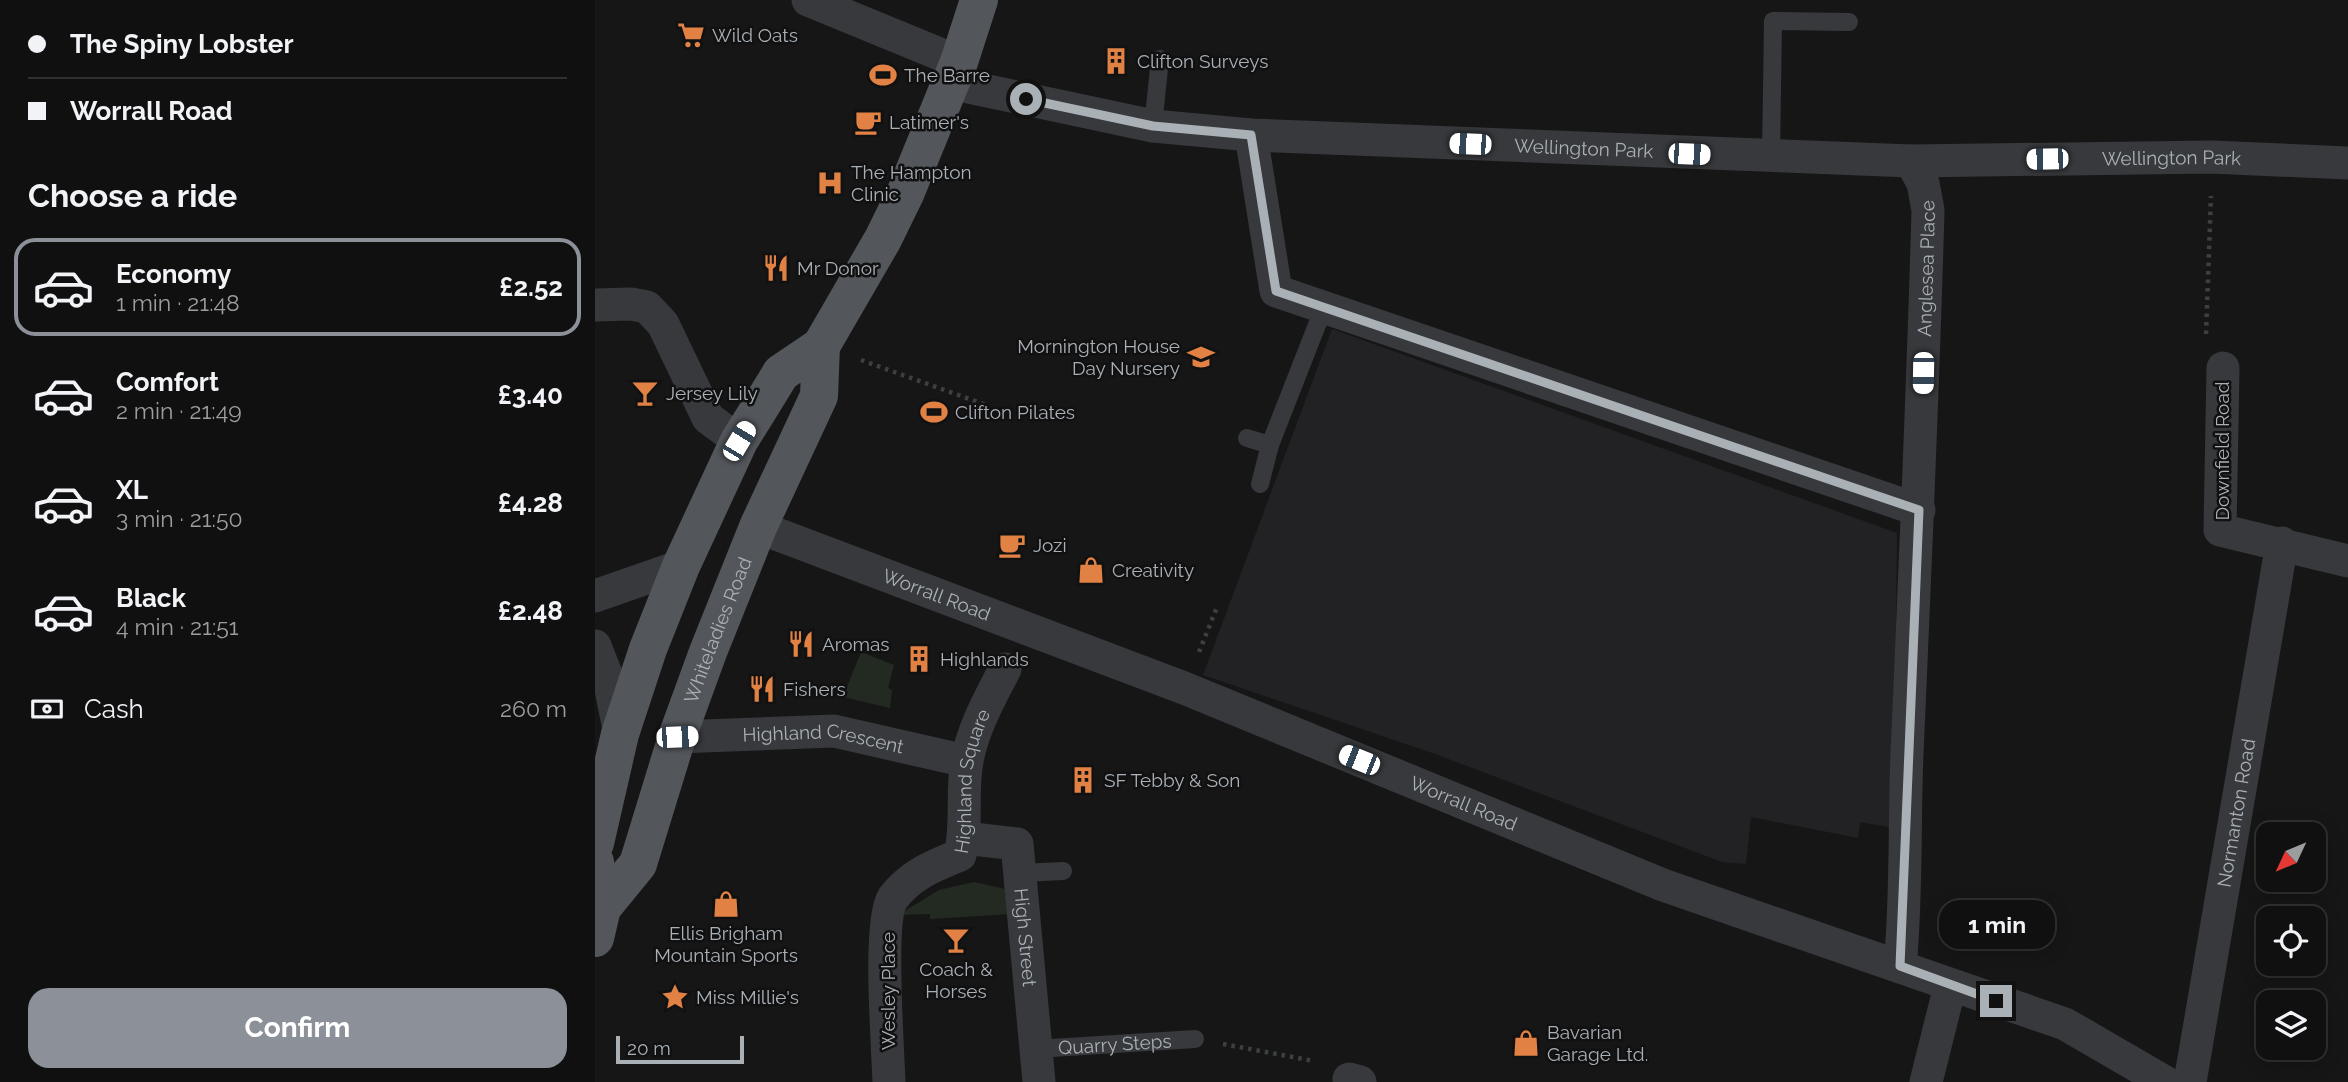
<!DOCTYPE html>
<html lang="en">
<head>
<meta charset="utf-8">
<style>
  body { margin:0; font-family:Raleway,sans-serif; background:#19191a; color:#f1f3f6; height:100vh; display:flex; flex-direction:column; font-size:26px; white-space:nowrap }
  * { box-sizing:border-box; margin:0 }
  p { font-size:23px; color:#9c9d9f }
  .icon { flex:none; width:38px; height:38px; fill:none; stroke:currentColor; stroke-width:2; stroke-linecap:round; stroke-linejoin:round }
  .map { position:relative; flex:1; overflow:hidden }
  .panel { display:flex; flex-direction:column; background:#101011; width:595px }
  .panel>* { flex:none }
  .banner { display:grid; align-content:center; height:154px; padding:0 28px; background:#101011 }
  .needle { width:46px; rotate:226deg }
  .buttons { position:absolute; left:1661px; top:822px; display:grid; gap:14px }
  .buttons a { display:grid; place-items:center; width:70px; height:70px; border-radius:14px; background:#101011; box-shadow:0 4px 18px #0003,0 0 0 2px #303031; font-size:35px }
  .scale { position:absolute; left:21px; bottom:18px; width:128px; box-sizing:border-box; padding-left:7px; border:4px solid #a9b0b6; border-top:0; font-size:19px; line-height:24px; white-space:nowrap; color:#a9b0b6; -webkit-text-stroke:5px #111112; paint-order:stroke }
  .end { position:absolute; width:32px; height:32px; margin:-16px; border:9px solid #a9b0b6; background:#111; box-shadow:0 0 0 4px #111 }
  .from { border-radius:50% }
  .bubble { position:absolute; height:49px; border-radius:21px; background:#101011; box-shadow:0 4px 18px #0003,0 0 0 2px #303031; font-size:23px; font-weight:700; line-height:49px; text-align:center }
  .car { position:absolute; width:21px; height:42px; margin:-21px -10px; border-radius:9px; box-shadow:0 0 5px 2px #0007; background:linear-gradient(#fff 24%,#345 0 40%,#fff 0 76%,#345 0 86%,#fff 0) }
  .banner b { display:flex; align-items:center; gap:24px; height:66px; font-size:26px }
  .banner b+b { border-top:2px solid #303031 }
  .banner i { width:18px; height:18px; background:#f1f3f6 }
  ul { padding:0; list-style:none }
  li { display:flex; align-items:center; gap:21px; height:98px; margin:0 14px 10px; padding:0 14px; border:4px solid transparent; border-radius:21px }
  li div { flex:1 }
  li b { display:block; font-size:26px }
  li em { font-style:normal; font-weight:700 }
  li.active { border-color:#8c9099 }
  li>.icon { width:63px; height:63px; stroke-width:1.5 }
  h2 { padding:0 28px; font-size:32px; line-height:84px }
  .pay { display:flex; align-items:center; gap:18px; height:77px; padding:0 28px; font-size:26px }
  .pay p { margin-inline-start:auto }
  .button { display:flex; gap:14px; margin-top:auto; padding:14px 28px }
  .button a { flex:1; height:80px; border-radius:21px; background:#8c9099; color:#fff; font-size:28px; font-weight:700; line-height:80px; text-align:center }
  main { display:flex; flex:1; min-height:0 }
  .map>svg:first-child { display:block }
  .built { fill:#222224 }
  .green { fill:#232a22 }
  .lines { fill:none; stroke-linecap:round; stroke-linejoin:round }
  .path { stroke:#3d4043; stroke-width:4.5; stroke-dasharray:3.5 5; stroke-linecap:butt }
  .lane { stroke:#37393c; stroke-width:18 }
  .street { stroke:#37393c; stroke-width:33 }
  .primary { stroke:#53575b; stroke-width:38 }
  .route { stroke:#a9b0b6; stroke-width:9 }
  .labels { text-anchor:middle; stroke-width:5; stroke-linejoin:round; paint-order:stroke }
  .poi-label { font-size:19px; fill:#a9b0b6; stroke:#111112; text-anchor:start }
  .street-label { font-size:19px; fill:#a9b0b6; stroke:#111112 }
</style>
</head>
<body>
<main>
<section class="panel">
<div class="banner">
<b><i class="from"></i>The Spiny Lobster</b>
<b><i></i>Worrall Road</b>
</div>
<h2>Choose a ride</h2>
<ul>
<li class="active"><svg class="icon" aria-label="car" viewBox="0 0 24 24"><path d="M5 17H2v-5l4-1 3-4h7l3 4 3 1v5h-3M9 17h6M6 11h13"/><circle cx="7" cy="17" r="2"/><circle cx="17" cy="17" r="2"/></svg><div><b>Economy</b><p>1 min · 21:48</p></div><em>£2.52</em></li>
<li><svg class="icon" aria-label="car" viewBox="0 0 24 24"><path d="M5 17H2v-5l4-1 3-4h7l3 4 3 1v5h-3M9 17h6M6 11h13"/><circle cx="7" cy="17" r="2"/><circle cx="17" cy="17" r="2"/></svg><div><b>Comfort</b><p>2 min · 21:49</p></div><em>£3.40</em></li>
<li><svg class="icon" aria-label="car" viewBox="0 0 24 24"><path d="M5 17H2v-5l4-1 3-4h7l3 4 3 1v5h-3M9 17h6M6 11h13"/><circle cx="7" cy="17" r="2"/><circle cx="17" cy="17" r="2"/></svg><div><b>XL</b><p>3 min · 21:50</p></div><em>£4.28</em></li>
<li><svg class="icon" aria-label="car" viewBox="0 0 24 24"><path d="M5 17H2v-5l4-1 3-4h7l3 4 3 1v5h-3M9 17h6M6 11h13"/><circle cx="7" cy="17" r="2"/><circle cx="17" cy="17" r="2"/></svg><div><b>Black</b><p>4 min · 21:51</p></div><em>£2.48</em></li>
</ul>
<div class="pay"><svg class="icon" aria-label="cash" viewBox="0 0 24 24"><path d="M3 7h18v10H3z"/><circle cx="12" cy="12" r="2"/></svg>Cash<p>260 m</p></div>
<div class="button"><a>Confirm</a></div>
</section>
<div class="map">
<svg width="1753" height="1082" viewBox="0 0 1753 1082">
  <rect width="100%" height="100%" fill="#161617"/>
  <path class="built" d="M737 329 1302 533 1299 828 1265 822 1263 838 1156 817 1151 864 1127 862 840 754 608 675Z"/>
  <g class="green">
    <path d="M266 652 299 665 293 688 297 690 295 708 248 697Z"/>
    <path d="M379 882 410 889 417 914 335 919V914L303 915 344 890Z"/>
  </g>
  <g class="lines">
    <g class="path">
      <path d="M1611 334 1616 196"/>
      <path d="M266 360 394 406"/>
      <path d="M604 652 622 607"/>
      <path d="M628 1044 719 1061"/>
    </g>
    <g class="lane">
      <path d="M558 126 565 59"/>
      <path d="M1176 157 1178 21 1254 22"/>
      <path d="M652 438 675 445"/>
      <path d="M665 484 675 445 729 307"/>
      <path d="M427 873 468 871"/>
      <path id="s1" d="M441 1049 600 1039"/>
    </g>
    <g class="street">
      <path d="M213 0 364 62"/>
      <path id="s2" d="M355 83 558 126 656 135 1316 161 1616 157 1753 163"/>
      <path d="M656 135 681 291 1324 510"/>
      <path d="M0 305 36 304 52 307 68 324 113 418 144 441"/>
      <path d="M1628 368 1625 530 1753 561"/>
      <path id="s3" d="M163 527 589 688 1068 885 1470 1024 1570 1082"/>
      <path d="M0 596 86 566"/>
      <path d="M0 646 15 684 25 734"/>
      <path id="s4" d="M82 737 239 731 371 761"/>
      <path id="s5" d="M369 838 422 844 444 1082"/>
      <path id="s6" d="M1305 966C1312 895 1309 825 1312 754 1320 573 1328 392 1333 210L1328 183 1316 161"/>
      <path d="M754 1079 765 1082"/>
      <path id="s7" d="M294 1082C293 1050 283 919 298 898 316 874 339 866 365 855 373 824 366 792 372 761 378 728 395 698 410 669"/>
      <path d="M1331 1082 1355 986"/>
      <path id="s8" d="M1595 1082 1687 543"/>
    </g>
    <g class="primary">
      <path d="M0 843 25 734 53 649 86 566 144 441 164 409 186 373 226 346 288 239 310 194 364 62 384 0"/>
      <path d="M0 862 7 908 0 938"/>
      <path id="s9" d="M7 908 43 864 82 737 113 652 163 527 224 396 226 346"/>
    </g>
  </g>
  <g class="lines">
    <path class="route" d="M431 99 558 126 656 135 681 291 1324 510 1305 966 1401 1001"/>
  </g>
  <defs>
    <symbol id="supermarket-bare" viewBox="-9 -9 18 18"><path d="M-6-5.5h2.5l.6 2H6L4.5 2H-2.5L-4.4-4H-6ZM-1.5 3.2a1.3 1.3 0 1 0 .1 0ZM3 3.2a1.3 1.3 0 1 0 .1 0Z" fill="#e18244" stroke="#111112" stroke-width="2.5" paint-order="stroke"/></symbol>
    <symbol id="building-bare" viewBox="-9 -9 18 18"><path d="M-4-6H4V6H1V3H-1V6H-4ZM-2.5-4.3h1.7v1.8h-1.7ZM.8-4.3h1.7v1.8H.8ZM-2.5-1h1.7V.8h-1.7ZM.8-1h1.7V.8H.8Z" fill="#e18244" stroke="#111112" stroke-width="2.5" paint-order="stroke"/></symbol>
    <symbol id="stadium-bare" viewBox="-9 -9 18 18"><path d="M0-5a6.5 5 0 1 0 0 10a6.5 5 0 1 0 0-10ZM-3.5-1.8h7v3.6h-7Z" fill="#e18244" stroke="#111112" stroke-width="2.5" paint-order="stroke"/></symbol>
    <symbol id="cafe-bare" viewBox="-9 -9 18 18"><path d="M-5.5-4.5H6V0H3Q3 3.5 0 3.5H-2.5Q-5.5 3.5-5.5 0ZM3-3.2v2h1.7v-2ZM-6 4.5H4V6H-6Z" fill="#e18244" stroke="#111112" stroke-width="2.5" paint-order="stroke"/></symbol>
    <symbol id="hospital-bare" viewBox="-9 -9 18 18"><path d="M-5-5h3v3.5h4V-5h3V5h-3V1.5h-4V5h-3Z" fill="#e18244" stroke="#111112" stroke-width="2.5" paint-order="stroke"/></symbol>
    <symbol id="restaurant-bare" viewBox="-9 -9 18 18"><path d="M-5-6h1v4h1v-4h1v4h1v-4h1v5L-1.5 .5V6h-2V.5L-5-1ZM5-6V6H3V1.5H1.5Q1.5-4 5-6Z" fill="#e18244" stroke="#111112" stroke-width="2.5" paint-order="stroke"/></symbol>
    <symbol id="school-bare" viewBox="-9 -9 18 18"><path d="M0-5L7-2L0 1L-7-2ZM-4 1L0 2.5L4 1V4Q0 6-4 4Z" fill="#e18244" stroke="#111112" stroke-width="2.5" paint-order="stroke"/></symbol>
    <symbol id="bar-bare" viewBox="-9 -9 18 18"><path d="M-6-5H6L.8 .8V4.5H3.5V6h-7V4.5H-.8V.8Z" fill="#e18244" stroke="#111112" stroke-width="2.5" paint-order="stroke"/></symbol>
    <symbol id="shop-bare" viewBox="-9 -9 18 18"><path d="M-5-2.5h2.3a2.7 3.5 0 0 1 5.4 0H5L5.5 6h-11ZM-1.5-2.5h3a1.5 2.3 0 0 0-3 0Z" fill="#e18244" stroke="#111112" stroke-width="2.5" paint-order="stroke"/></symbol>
    <symbol id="sight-bare" viewBox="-9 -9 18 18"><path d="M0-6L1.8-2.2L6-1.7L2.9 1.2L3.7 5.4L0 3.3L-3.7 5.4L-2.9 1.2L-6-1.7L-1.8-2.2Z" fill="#e18244" stroke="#111112" stroke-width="2.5" paint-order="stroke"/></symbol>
  </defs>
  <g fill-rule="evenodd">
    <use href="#supermarket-bare" x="77" y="16" width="38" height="38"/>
    <use href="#building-bare" x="502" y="42" width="38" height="38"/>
    <use href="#stadium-bare" x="269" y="56" width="38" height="38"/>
    <use href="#cafe-bare" x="254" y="103" width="38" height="38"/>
    <use href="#hospital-bare" x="216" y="164" width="38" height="38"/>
    <use href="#restaurant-bare" x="162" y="249" width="38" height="38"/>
    <use href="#school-bare" x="587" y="338" width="38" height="38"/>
    <use href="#bar-bare" x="31" y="374" width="38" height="38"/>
    <use href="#stadium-bare" x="320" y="393" width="38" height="38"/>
    <use href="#cafe-bare" x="398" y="526" width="38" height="38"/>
    <use href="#shop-bare" x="477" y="551" width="38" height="38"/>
    <use href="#restaurant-bare" x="187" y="625" width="38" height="38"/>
    <use href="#building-bare" x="305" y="640" width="38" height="38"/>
    <use href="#restaurant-bare" x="148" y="670" width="38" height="38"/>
    <use href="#building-bare" x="469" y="761" width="38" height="38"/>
    <use href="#shop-bare" x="112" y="885" width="38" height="38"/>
    <use href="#bar-bare" x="342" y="921" width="38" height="38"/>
    <use href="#sight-bare" x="61" y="978" width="38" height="38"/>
    <use href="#shop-bare" x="912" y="1024" width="38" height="38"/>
  </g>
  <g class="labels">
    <g class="poi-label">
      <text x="117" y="42">Wild Oats</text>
      <text x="542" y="68">Clifton Surveys</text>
      <text x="309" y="82">The Barre</text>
      <text x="294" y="129">Latimer's</text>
      <text x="256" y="179">The Hampton<tspan x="256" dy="22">Clinic</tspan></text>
      <text x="202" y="275">Mr Donor</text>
      <text x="585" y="353" text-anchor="end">Mornington House<tspan x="585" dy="22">Day Nursery</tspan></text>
      <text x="71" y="400">Jersey Lily</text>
      <text x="360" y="419">Clifton Pilates</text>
      <text x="438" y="552">Jozi</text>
      <text x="517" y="577">Creativity</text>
      <text x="227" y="651">Aromas</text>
      <text x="345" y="666">Highlands</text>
      <text x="188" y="696">Fishers</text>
      <text x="509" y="787">SF Tebby &amp; Son</text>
      <text x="131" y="940" text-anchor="middle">Ellis Brigham<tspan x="131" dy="22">Mountain Sports</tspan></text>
      <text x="361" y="976" text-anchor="middle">Coach &amp;<tspan x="361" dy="22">Horses</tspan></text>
      <text x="101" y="1004">Miss Millie's</text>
      <text x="952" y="1039">Bavarian<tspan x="952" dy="22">Garage Ltd.</tspan></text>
    </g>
    <g class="street-label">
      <text dy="7" stroke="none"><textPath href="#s2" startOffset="639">Wellington Park</textPath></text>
      <text dy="7" stroke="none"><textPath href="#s2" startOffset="1227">Wellington Park</textPath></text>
      <text dy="7" stroke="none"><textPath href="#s6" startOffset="698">Anglesea Place</textPath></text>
      <text transform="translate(1627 451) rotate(-90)" y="7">Downfield Road</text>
      <text dy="7" stroke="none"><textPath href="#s3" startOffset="191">Worrall Road</textPath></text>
      <text dy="7" stroke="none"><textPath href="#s9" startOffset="304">Whiteladies Road</textPath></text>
      <text dy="7" stroke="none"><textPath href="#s4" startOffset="147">Highland Crescent</textPath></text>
      <text dy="7" stroke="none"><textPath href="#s7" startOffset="341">Highland Square</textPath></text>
      <text dy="7" stroke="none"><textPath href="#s3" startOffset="758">Worrall Road</textPath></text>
      <text dy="7" stroke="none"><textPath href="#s8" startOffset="273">Normanton Road</textPath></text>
      <text dy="7" stroke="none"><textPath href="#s5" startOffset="147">High Street</textPath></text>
      <text transform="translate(293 991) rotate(-90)" y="7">Wesley Place</text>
      <text dy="7" stroke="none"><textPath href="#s1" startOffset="79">Quarry Steps</textPath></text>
    </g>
  </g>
</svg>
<div class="buttons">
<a><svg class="needle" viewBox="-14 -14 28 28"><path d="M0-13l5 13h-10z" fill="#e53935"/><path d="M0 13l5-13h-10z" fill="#9c9d9f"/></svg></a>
<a><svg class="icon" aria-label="locate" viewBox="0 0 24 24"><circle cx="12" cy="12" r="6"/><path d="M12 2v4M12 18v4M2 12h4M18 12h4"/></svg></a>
<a><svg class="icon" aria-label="layers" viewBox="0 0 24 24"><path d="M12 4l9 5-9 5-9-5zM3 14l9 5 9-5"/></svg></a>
</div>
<div class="scale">20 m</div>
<i class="end from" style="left:431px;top:99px"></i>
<i class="end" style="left:1401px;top:1001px"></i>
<div class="bubble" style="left:1344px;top:900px;width:116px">1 min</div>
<i class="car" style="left:875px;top:144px;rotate:272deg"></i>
<i class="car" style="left:1094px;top:154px;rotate:92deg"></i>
<i class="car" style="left:1452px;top:159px;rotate:269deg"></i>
<i class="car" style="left:1328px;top:373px;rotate:181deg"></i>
<i class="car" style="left:144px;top:441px;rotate:31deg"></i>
<i class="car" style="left:82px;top:737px;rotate:88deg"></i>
<i class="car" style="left:764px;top:760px;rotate:292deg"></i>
</div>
</main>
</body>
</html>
